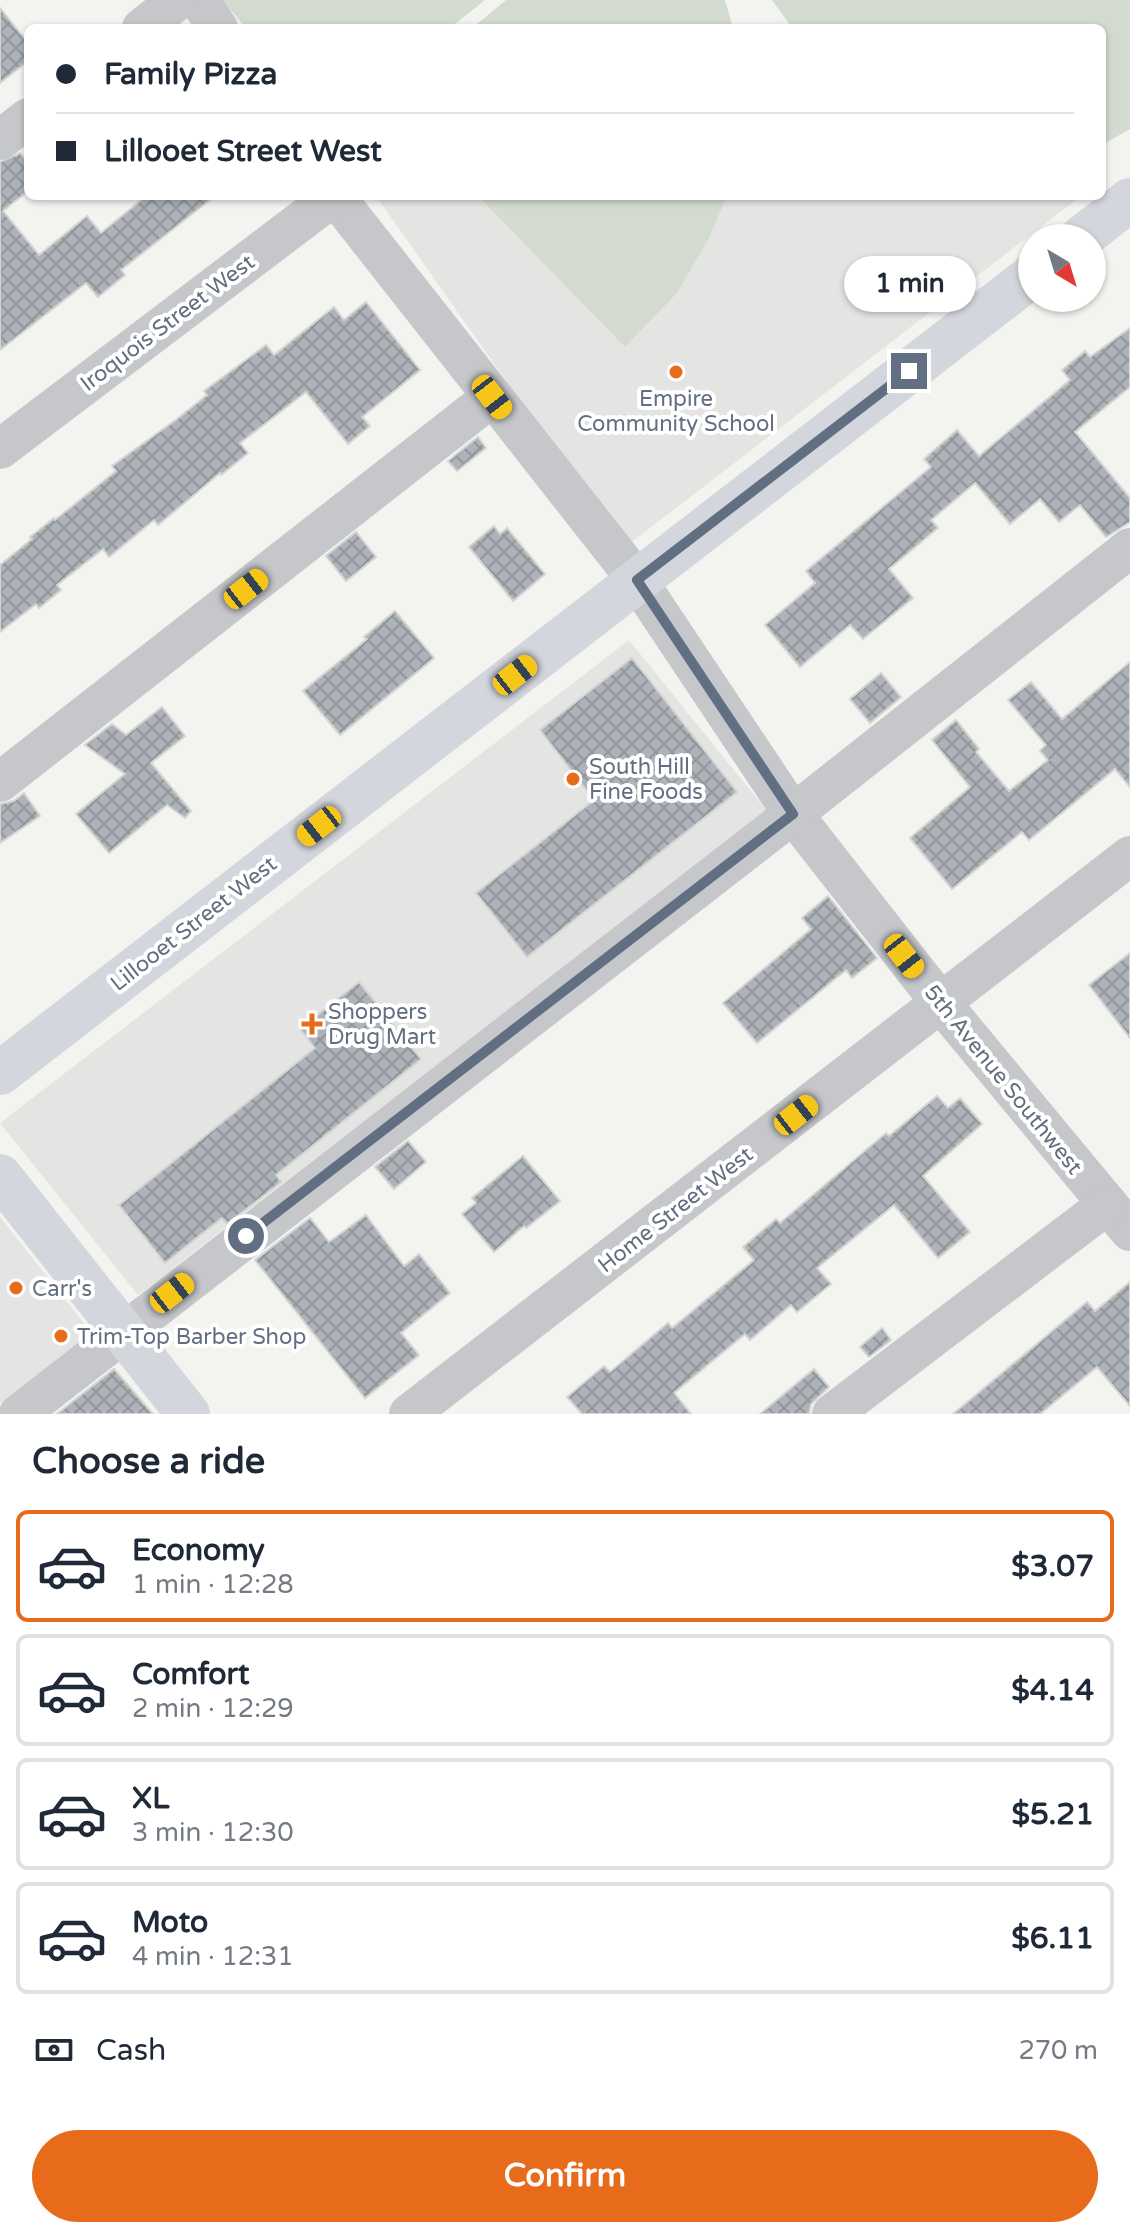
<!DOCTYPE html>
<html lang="en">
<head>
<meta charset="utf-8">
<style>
  body { margin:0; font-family:"Varela Round",sans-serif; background:#f2f2f3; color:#1f2937; height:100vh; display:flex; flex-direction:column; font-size:30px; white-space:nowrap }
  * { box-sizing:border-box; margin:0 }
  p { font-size:26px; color:#747a83 }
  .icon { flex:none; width:44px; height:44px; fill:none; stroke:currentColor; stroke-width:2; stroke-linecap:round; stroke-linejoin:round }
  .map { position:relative; height:1414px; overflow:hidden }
  .details { display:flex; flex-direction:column; background:#fff; flex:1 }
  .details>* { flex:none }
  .banner { position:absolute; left:24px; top:24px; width:1082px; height:176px; border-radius:12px; box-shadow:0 2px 6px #0004; display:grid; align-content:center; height:176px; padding:0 32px; background:#fff }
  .needle { width:52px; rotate:142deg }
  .buttons { position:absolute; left:1018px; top:224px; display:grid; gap:16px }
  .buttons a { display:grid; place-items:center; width:88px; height:88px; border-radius:50%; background:#fff; box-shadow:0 2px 6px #0004; font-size:40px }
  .end { position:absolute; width:36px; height:36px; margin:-18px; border:10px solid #626e81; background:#fff; box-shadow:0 0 0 4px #fff }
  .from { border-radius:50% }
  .bubble { position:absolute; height:56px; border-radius:28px; background:#fff; box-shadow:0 2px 6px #0004; font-size:26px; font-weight:700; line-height:56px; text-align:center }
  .car { position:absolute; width:24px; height:48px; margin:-24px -12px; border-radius:10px; box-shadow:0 0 6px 2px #0007; background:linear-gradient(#f5c518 24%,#345 0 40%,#f5c518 0 76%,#345 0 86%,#f5c518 0) }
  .banner b { display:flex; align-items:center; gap:28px; height:76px; font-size:30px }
  .banner b+b { border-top:2px solid #e0e1e3 }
  .banner i { width:20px; height:20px; background:#1f2937 }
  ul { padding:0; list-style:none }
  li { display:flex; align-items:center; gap:24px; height:112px; margin:0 16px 12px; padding:0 16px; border:4px solid #e0e1e3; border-radius:12px }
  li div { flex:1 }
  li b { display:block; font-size:30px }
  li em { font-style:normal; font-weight:700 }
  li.current { border-color:#e86a1b }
  li>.icon { width:72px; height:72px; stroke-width:1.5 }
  h2 { padding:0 32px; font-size:36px; line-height:96px }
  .pay { display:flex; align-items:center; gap:20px; height:88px; padding:0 32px; font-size:30px }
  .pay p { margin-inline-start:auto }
  .action { display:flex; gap:16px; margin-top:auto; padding:16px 32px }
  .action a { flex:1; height:92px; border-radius:48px; background:#e86a1b; color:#fff; font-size:32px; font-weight:700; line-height:92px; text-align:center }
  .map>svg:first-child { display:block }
  .built { fill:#e4e4e3 }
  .green { fill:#d3dbd0 }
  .building { fill:url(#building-cross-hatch); stroke:#d4d5d2; stroke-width:2 }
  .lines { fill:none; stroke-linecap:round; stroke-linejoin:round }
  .minor { stroke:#c5c7cb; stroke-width:40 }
  .major { stroke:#d3d6dc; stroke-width:44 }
  .route { stroke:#626e81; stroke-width:10 }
  .poi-dot { fill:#e86a1b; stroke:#fff; stroke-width:3 }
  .labels { text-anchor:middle; stroke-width:8; stroke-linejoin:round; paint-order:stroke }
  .street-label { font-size:22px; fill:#626e81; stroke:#fff }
  .poi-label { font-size:22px; fill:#626e81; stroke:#fff; text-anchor:start }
</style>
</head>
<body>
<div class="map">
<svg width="1130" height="1414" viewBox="0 0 1130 1414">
  <defs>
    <pattern id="building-cross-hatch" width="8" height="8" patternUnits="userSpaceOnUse" patternTransform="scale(2)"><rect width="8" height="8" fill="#aeb3b9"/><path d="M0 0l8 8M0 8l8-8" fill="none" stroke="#91969c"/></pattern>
  </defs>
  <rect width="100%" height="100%" fill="#f3f4ef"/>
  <g class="built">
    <path d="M376 196H1081L624 548Z"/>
    <path d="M629 640 767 811 138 1295 0 1123Z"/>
    <path d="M0 1217 94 1336 0 1404Z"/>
  </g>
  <g class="green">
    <path d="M222 0H485L450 28H246Z"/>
    <path d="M506 0H725L733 28H472Z"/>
    <path d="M772 0H1130V129L1102 145V28H792Z"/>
    <path d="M478 196H727L709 238 676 294 625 347Z"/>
  </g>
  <g class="building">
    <path d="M0 8 28 43V61L0 83Z"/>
    <path d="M20 153 28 163V191L3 211 39 255 87 216 101 233 146 196H215L121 270 125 275 98 297 86 283 0 350V162Z"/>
    <path d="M366 302 420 370 362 417 370 426 348 444 306 392 240 443 248 453 221 475 220 473 158 525 154 520 109 557 103 549 57 585 61 590 39 608 36 604 0 632V565L32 539 30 537 54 518 55 520 116 471 112 466 177 419 207 395 204 391 266 345 274 355 334 307 344 320Z"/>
    <path d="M1130 328V387L1075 432 1130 498V522L1106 537 1080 505 1059 522 1040 499 1010 524 975 483 931 520 938 528 889 569 913 598 863 639 850 625 800 667 765 625 815 583 806 571 931 467 924 459 957 430 979 456 1070 380 1062 370 1085 351 1090 357Z"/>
    <path d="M478 437 486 448 457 471 448 461Z"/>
    <path d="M494 526 500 534 507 528 545 574 513 601 469 547Z"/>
    <path d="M356 532 376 557 346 581 326 556Z"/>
    <path d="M395 611 434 658 340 735 303 691 367 639 364 637Z"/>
    <path d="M632 658 737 792 527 957 476 893 594 800 540 730Z"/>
    <path d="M1130 662V787L1115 769 1029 840 1022 832 952 889 910 838 970 787 932 740 956 720 979 749 976 752 1009 791 1048 760 1040 751 1046 745 1008 700 1031 682 1062 719Z"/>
    <path d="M881 673 901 697 870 723 850 699Z"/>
    <path d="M162 707 185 736 151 763 191 811 185 818 167 805 109 853 76 814 125 774 85 745 112 724 126 735Z"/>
    <path d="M24 793 40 816 0 843V804L14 801Z"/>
    <path d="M828 896 877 958 852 978 846 970 757 1043 723 1003 811 929 802 918Z"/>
    <path d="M1130 953V1038L1089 985Z"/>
    <path d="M359 982 421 1059 276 1175 281 1182 227 1224 222 1218 165 1263 119 1205 315 1048 300 1029Z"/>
    <path d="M937 1096 948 1108 960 1098 982 1124 923 1176 970 1232 938 1258 894 1205 817 1268 831 1284 797 1312 791 1305 750 1340 745 1334 674 1393 691 1414H582L567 1397 604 1366 610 1372 668 1323 672 1328 754 1260 743 1247 776 1219 780 1223 886 1133 889 1136Z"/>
    <path d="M408 1141 426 1162 394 1189 375 1167Z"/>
    <path d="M523 1156 560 1201 526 1228 524 1226 494 1252 462 1214 476 1203 472 1198Z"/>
    <path d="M366 1215 404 1266 419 1254 450 1293 401 1333 419 1355 365 1398 255 1260 310 1218 329 1242Z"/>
    <path d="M1130 1282V1406L1097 1367 1040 1414H953L1087 1302 1095 1311Z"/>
    <path d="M882 1328 891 1340 869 1357 860 1347Z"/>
    <path d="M114 1369 153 1414H57Z"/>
    <path d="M814 1369 829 1387 811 1404 809 1414H760Z"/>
  </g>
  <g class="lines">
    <g class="minor">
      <path d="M199 0 218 28"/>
      <path d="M142 28 178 0"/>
      <path d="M0 140 28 118"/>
      <path d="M335 196 637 580 793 814 941 1003 1130 1231"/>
      <path d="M0 449 334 196"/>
      <path d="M0 782 492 397"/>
      <path d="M19 1414 793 814 1130 548"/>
      <path d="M409 1414 1130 856"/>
      <path d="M832 1414 1108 1204"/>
    </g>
    <g class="major">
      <path d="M1081 238 1130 200"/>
      <path d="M0 1073 1032 276"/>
      <path d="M0 1176 188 1414"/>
    </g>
  </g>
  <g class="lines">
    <path class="route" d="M246 1236 793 814 637 580 909 371"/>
  </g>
  <g class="poi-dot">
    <circle cx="676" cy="372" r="8"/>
    <circle cx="573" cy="779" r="8"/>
    <path d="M308 1012h8v8h8v8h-8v8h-8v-8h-8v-8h8z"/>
    <circle cx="16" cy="1288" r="8"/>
    <circle cx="61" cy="1336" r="8"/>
  </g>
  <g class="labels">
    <g class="street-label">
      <text transform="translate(167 322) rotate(-37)" y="8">Iroquois Street West</text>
      <text transform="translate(193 923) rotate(-38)" y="8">Lillooet Street West</text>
      <text transform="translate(1004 1079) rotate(51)" y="8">5th Avenue Southwest</text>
      <text transform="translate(675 1209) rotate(-38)" y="8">Home Street West</text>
    </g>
    <g class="poi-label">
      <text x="676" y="406" text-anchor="middle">Empire<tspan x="676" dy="25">Community School</tspan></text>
      <text x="589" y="774">South Hill<tspan x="589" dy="25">Fine Foods</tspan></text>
      <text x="328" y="1019">Shoppers<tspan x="328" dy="25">Drug Mart</tspan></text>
      <text x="32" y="1296">Carr's</text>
      <text x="77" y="1344">Trim-Top Barber Shop</text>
    </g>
  </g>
</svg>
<div class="buttons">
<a><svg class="needle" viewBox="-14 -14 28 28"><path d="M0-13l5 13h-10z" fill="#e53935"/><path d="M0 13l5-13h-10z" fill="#747a83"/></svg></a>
</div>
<i class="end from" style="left:246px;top:1236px"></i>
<i class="end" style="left:909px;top:371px"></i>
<div class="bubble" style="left:844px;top:256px;width:132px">1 min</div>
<i class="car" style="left:492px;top:397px;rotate:142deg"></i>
<i class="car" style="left:246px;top:589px;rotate:52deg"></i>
<i class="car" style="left:515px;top:675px;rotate:52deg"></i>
<i class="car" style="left:319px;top:826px;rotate:232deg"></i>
<i class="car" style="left:904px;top:956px;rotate:142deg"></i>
<i class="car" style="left:796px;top:1115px;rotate:52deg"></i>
<i class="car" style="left:172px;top:1293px;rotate:52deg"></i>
<div class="banner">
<b><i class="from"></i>Family Pizza</b>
<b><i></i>Lillooet Street West</b>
</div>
</div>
<section class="details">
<h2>Choose a ride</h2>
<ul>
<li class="current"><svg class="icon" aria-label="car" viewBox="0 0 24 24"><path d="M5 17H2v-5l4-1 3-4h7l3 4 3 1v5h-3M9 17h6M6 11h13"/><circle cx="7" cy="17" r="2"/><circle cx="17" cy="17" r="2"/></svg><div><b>Economy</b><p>1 min · 12:28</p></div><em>$3.07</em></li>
<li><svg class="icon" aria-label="car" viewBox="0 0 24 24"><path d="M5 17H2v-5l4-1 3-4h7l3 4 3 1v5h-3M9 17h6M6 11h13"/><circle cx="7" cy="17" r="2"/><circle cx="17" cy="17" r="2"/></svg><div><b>Comfort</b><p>2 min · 12:29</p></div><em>$4.14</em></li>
<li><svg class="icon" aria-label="car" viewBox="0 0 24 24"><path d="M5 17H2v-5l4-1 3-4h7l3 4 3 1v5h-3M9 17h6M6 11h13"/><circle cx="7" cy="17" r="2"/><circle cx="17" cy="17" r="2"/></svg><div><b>XL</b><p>3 min · 12:30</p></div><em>$5.21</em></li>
<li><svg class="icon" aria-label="car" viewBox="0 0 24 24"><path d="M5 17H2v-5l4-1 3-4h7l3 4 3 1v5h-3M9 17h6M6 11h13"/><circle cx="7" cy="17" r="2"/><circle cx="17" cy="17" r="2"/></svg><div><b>Moto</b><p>4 min · 12:31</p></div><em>$6.11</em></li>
</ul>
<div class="pay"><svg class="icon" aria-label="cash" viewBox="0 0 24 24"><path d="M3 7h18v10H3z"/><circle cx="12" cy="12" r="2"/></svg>Cash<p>270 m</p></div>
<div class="action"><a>Confirm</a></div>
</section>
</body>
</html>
